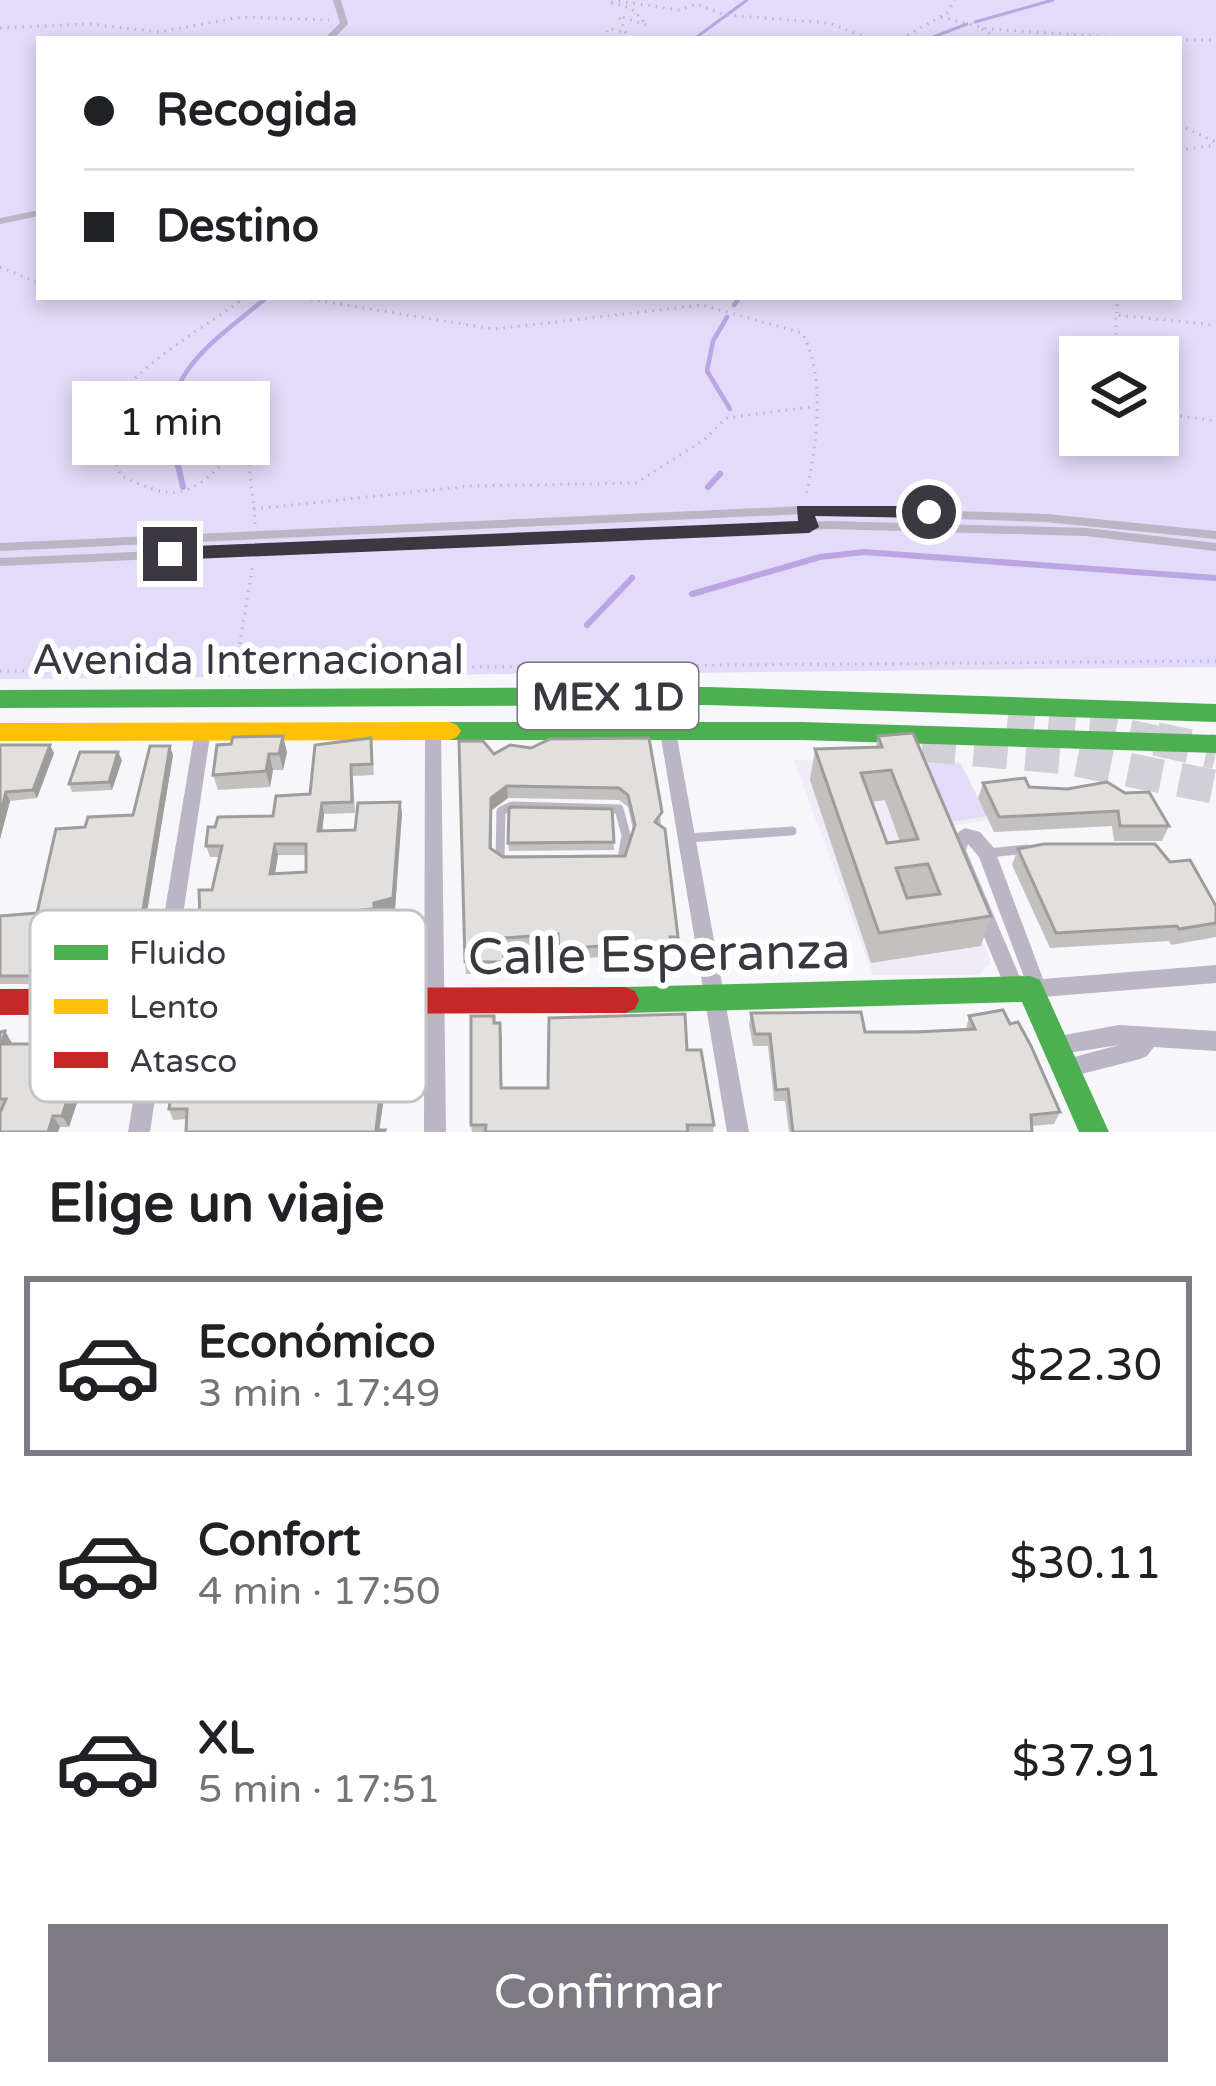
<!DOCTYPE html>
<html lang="es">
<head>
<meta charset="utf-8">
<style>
  body { margin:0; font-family:"Varela Round",sans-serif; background:#f6f6f6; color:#202124; height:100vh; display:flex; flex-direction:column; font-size:45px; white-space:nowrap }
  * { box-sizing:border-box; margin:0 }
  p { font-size:39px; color:#757577 }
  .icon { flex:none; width:66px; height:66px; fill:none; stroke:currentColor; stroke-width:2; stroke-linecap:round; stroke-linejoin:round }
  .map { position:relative; height:1132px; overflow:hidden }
  .side { display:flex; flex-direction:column; background:#fff; flex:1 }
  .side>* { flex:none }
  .banner { position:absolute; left:36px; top:36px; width:1146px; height:264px; border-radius:0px; box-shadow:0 6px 18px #0003; display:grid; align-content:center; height:264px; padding:0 48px; background:#fff }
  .controls { position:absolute; left:1059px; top:336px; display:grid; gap:24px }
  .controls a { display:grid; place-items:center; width:120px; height:120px; border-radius:0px; background:#fff; box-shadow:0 6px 18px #0003; font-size:60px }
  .end { position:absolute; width:54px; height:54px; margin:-27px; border:15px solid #3b3842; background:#fff; box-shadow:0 0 0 6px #fff }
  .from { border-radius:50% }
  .bubble { position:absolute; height:84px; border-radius:0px; background:#fff; box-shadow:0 6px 18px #0003; font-size:39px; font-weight:600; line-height:84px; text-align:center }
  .banner b { display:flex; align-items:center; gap:42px; height:114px; font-size:45px }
  .banner b+b { border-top:3px solid #e0e0e0 }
  .banner i { width:30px; height:30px; background:#202124 }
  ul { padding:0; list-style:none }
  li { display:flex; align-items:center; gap:36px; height:180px; margin:0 24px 18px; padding:0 24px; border:6px solid transparent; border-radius:0px }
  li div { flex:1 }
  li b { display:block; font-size:45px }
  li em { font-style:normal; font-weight:600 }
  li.active { border-color:#7d7a83 }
  li>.icon { width:108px; height:108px; stroke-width:1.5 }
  h2 { padding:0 48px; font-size:54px; line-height:144px }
  .action { display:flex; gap:24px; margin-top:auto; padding:24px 48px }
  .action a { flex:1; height:138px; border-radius:0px; background:#7d7a83; color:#fff; font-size:48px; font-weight:600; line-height:138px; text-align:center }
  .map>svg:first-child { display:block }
  .built { fill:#efebf8 }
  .green { fill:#e4daf9; fill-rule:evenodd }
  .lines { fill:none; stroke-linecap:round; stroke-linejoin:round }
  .stream-far2 { stroke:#bba6e2; stroke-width:3 }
  .stream-far1 { stroke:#bba6e2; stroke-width:4.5 }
  .stream { stroke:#bba6e2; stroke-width:6 }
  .highway-tunnel-far1 { stroke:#d1d0d6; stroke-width:27; stroke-dasharray:27 14; stroke-linecap:butt }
  .highway-tunnel { stroke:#d1d0d6; stroke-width:34; stroke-dasharray:34 18; stroke-linecap:butt }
  .path { stroke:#bbb8c3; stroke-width:3; stroke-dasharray:1.5 6; stroke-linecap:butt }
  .lane-far1 { stroke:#bbb5c6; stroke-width:8 }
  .lane { stroke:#bbb5c6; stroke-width:9 }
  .street { fill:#bbb5c6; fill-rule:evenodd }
  .fast { fill:#4caf50; fill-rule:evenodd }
  .slow { fill:#ffc107; fill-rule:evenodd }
  .jam { fill:#c62828; fill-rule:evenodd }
  .wall { fill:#c2c1bf; fill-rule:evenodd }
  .shaded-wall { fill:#9e9d9b }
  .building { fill:#e2e0de; stroke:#9e9d9b; stroke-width:3; fill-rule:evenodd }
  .route { fill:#3b3842 }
  .labels { text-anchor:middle; stroke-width:12; stroke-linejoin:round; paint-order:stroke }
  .shield { fill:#fff; stroke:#76747b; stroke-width:3 }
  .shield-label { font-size:39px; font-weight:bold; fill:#3b3842 }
  .street-label { font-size:42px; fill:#3b3842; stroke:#fff }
  .near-street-label { font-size:51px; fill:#3b3842; stroke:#fff }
  .key { fill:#fff; stroke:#c4c3c6; stroke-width:3 }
  .key-label { font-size:33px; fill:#3b3842 }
</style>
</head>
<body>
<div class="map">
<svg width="1216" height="1132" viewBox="0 0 1216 1132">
  <rect width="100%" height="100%" fill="#f7f6fb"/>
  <path class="built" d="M794 760 960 762 988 820 937 828 991 963 979 975H873Z"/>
  <g class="green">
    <path d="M0 0H1216V667L578 674 535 670 510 674 0 679ZM39 39H1179V297H39ZM1080 357H1158V435H1080Z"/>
    <path d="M906 763 961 764 987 816 931 825Z"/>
  </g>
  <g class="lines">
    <g class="stream-far2">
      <path d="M975 22 1053 0"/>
      <path d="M694 39 747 0"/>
      <path d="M928 39 967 24"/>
    </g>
    <g class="stream-far1">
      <path d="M734 305 740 297"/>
      <path d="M727 317 713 341 707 371 730 409"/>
      <path d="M171 434C163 369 224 334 267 297"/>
    </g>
    <g class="stream">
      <path d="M170 431 183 487"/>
      <path d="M708 487 720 474"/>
      <path d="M692 594 820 557 864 552 1216 578"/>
      <path d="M587 625 632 578"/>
      <path d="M548 687 549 673"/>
    </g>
    <path class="highway-tunnel-far1" d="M1008 716 1093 725 1170 742"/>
    <g class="highway-tunnel">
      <path d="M1156 739 1216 752"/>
      <path d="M922 745 1063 757 1216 787"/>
    </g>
    <g class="path">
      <path d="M941 17 988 29 1138 39"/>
      <path d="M0 28 90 24 159 32 242 17 329 20"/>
      <path d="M982 29 998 39"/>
      <path d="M604 39 609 28 626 33 619 16 647 25 631 8 612 3 618 1 680 10 696 4 725 15 829 23 870 39"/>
      <path d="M901 39 947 13 955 0"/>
      <path d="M1179 40H1216"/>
      <path d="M1179 125 1216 142"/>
      <path d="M1179 150 1216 145"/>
      <path d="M0 267 39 283"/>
      <path d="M245 297C210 325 125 370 111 412 104 435 113 456 121 476 169 498 185 502 224 462 232 453 234 449 247 448L254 509"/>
      <path d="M296 297 494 329 702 305 802 333C827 377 816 448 806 496"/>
      <path d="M1117 297V313"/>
      <path d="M1116 357V315L1216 325"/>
      <path d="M1158 413 1216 421"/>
      <path d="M255 524 254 509 470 486 636 483 704 440 726 418 810 407"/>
      <path d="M236 666 253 563"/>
      <path d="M0 671 1216 661"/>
    </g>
    <g class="lane-far1">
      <path d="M0 547 803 510 1046 518 1216 535"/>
      <path d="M0 562 829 525 1086 532 1216 547"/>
    </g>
    <g class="lane">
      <path d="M512 806 619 809 626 835 622 859 504 860 500 857 501 811Z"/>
      <path d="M687 838 792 831"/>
      <path d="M988 853 1027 849"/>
    </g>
    <g class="street">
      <path d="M333 0H341L348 24 333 39H324L340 23Z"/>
      <path d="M39 210V216L0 224V218Z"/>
      <path d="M203 723 209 725 211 730 150 1132H128L195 730 197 725Z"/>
      <path d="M433 723 439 725 441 730 446 1132H424L425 730 427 725Z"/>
      <path d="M668 725 674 727 676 732 749 1132H727L660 732 662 727Z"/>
      <path d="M965 828 980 832 994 848 1043 979 1216 965V983L1030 998 1005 987 948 850 951 837ZM968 844 979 857 1024 977 1019 975 966 850Z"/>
      <path d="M1119 1025 1216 1031V1051L1154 1047 1147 1056 1140 1059 1066 1078 1059 1075 1056 1068 1059 1061 1119 1045 1055 1055 1048 1052 1045 1045 1048 1038Z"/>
    </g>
    <g class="fast">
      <path d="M708 687 1216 704V722L708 705 0 708V690Z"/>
      <path d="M449 722H802L1216 735V753L802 740H449L441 737 437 731 441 725Z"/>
      <path d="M1030 976 1040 980 1109 1132H1079L1022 1002 625 1013 615 1009 611 1000 615 991 625 987Z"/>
    </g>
    <path class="slow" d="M449 722 457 725 461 731 457 737 449 740 0 741V723Z"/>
    <path class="jam" d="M625 987 635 991 639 1000 635 1009 625 1013 0 1015V989Z"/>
  </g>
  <g class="wall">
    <path d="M878 736 991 916 981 946 871 963 810 780 815 749 876 747ZM885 800 900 842 887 843 872 802Z"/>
    <path d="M371 738 374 775 353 776 355 813 324 814 322 831 355 830 400 802 402 813 395 909 377 914 376 920 363 921 364 977H338L335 967 336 950 309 952 307 975 288 977 286 970H253L250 957H233L229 946 233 931H204L200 921 212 890 219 857H210L206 846 215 827 273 816 310 794ZM278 855H306V872L275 874Z"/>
    <path d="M649 738 661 823 660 826 678 937V948L671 949 670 954 648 956 649 975H613L611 956 575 959 576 975 561 976 559 945 504 949 505 973 466 974 465 962 494 754 531 748ZM508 798 619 800 628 807 633 830 625 856 503 857 492 849V810Z"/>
    <path d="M0 745 54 753 37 798 10 801 0 839Z"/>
    <path d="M217 745 287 752 283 770H273L270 787 218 790 213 775Z"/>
    <path d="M173 755 139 960 71 966 67 984H0V916L37 913 85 827 133 815Z"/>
    <path d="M122 760 112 790 72 792 69 784Z"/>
    <path d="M983 783 1029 787 1169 826 1162 841H1114L1112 826 994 832 978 798Z"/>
    <path d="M612 809 614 850 509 851 508 843Z"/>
    <path d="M1018 849 1170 862 1216 906V937L1171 945 1169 941 1050 948 1012 865Z"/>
    <path d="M751 1013 865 1032 966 1029 969 1016 1010 1024 1060 1112 1054 1124 1032 1126V1132H789L785 1101H774L768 1046H753L749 1025Z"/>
    <path d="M396 1022 398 1033 391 1067 406 1076 404 1098H384L187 1119 173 1120 169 1109 210 1101H234L237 1083H217L213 1071H180L176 1061 251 1029 250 1034Z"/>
    <path d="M495 1023 502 1035V1088H548L687 1050 714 1125 713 1132H472L471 1125Z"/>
    <path d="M0 1032 12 1044H41L111 1032 117 1044 105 1069 87 1072 69 1127H60L0 1111Z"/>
  </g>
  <g class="shaded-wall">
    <path d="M283 736 287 752 283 770 279 754Z"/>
    <path d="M50 745 54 753 37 798 33 790Z"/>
    <path d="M170 746 173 755 139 960 136 952Z"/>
    <path d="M118 752 122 760 112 790 109 782Z"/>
    <path d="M269 754 273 770 270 787 266 771Z"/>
    <path d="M507 786 508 798 492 810V860L491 798Z"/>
    <path d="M6 792 10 801 0 839V815Z"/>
    <path d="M400 802 402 813 395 909 377 914 376 920 374 909Z"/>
    <path d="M322 803 324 814 321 842 318 831Z"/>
    <path d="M275 844 278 855 273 885 270 874Z"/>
    <path d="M361 910 363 921 364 977 361 966Z"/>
    <path d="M306 941 309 952 307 975 304 964Z"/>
    <path d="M67 958 71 966 67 984 63 976Z"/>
    <path d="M396 1022 398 1033 389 1077 387 1067Z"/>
    <path d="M103 1024 109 1036 111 1032 117 1044 105 1069 99 1058Z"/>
    <path d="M5 1031 12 1043 9 1056 2 1044Z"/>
    <path d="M80 1061 87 1072 69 1127 62 1116Z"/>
    <path d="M404 1066 406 1076 404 1098 402 1088Z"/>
    <path d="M381 1088 384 1098 379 1132 376 1130Z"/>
    <path d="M53 1116 60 1127 58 1132H48Z"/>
  </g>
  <g class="building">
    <path d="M913 733 991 916 879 933 815 749 882 747 878 736ZM891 770 918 839 887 843 861 773ZM928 864 940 894 907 898 896 868Z"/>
    <path d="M283 736 279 754H269L266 771 213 775 217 745 231 744 233 737Z"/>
    <path d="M371 738 372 764 351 765 352 802 322 803 318 831 355 830 358 803 400 802 393 898 374 903V909L361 910V966L335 967 337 939 306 941 304 964 285 966 286 959H250L252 947 229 946 236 920 200 921 199 890H212L222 846H206L208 827H215L218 817 273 816 276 796 310 794 315 745ZM275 844H306V872L270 874Z"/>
    <path d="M649 738 662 812 655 822 665 829 678 937H670L671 943 647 945 649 964H613L611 945 574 948 576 964H560L558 934 503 938 504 962H465L459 741H483L494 754 510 745 531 748 550 739ZM507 786 619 788 628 795 635 825 625 856 503 857 490 848 491 798Z"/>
    <path d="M0 745H50L33 790 6 792 0 815Z"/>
    <path d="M150 746H170L136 952 67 958 63 976H0V916L37 913 56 829 85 827 88 817 133 815Z"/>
    <path d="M80 752H118L109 782 69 784Z"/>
    <path d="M1025 778 1029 787 1067 789 1107 782 1125 793 1149 792 1169 826H1120L1118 811 999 817 983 783Z"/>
    <path d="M513 807 612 809 614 842 508 843 509 808Z"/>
    <path d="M1044 844H1155L1170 862 1190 860 1216 906V923L1179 929 1177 926 1056 933 1018 849Z"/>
    <path d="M1003 1010 1010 1024 1018 1022 1031 1046 1060 1112 1031 1115 1032 1132H793L788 1089 776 1090 770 1034H755L751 1013 861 1012 865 1032H917L975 1029 969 1016Z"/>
    <path d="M685 1014 687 1050H701L714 1125H687L688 1132H485L486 1125H471V1016H494V1023H500L501 1088H548L549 1018Z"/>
    <path d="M182 1018H247L244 1039 269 1019 396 1022 387 1067 404 1066 402 1088H381L376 1130H385L384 1132H186L187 1109H169L171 1093 206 1092 204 1101H234L240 1073H213L215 1060 176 1061Z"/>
    <path d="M47 1024H103L101 1032H111L99 1058 80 1061 62 1116H53L48 1132H0V1113L6 1099H0V1032L5 1031 2 1044H41Z"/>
  </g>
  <path class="route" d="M797 506H929L939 512 929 518 815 516 819 527 809 533 170 560 160 554 170 547 798 521Z"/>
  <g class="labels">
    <rect class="shield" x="518" y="663" width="180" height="66" rx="9"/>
    <g class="shield-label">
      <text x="608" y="710">MEX 1D</text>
    </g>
    <g class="street-label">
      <text x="248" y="674">Avenida Internacional</text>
    </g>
    <g class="near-street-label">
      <text transform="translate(659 953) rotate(-1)" y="18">Calle Esperanza</text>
    </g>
  </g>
  <rect x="30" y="910" width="396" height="192" rx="18" class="key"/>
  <rect x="54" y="945" width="54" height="15" fill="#4caf50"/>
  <rect x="54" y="999" width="54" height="15" fill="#ffc107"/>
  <rect x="54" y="1052" width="54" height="16" fill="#c62828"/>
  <g class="key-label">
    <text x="129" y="964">Fluido</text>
    <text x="129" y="1018">Lento</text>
    <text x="129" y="1072">Atasco</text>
  </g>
</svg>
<div class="controls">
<a><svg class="icon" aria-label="layers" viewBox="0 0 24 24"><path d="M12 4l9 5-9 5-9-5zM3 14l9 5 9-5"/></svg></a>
</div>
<i class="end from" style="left:929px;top:512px"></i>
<i class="end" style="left:170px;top:554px"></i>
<div class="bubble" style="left:72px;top:381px;width:198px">1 min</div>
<div class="banner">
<b><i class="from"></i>Recogida</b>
<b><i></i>Destino</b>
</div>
</div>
<section class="side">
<h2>Elige un viaje</h2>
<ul>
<li class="active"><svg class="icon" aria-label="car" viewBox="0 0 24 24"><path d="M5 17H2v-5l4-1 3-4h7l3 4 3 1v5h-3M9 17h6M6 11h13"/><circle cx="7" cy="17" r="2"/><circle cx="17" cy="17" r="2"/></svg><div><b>Económico</b><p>3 min · 17:49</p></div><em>$22.30</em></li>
<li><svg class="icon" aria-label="car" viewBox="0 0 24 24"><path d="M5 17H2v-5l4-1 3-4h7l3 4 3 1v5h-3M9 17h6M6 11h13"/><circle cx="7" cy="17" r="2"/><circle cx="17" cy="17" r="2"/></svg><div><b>Confort</b><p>4 min · 17:50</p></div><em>$30.11</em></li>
<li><svg class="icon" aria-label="car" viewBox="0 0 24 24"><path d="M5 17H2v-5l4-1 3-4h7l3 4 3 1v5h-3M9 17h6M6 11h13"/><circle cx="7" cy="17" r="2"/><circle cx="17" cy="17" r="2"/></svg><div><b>XL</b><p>5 min · 17:51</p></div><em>$37.91</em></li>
</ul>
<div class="action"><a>Confirmar</a></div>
</section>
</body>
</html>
